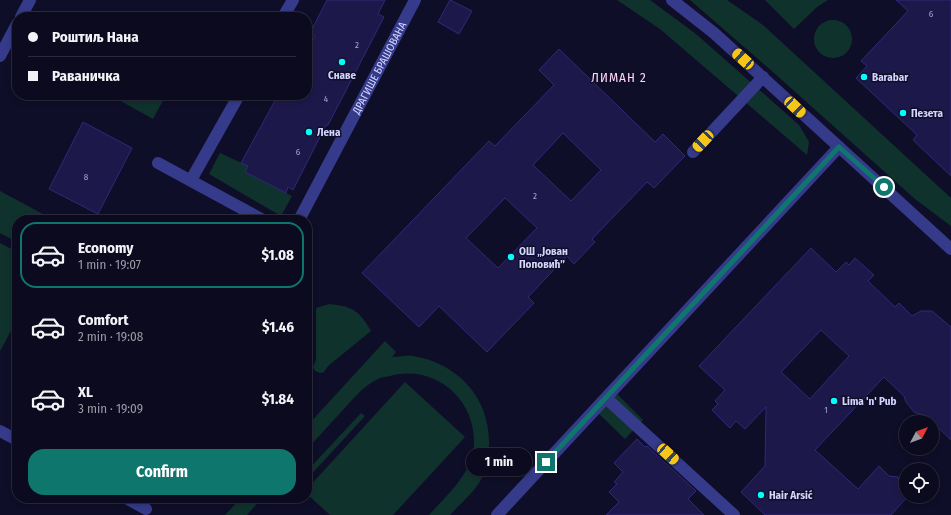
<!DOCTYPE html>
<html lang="en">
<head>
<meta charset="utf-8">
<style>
  body { margin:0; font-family:"Fira Sans Condensed",sans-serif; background:#141327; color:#f1f3f6; height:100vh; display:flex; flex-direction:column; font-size:15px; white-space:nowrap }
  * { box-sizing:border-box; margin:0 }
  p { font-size:13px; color:#9a9aa4 }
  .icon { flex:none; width:22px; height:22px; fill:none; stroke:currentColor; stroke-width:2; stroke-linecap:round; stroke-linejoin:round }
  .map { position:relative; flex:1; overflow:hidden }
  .drawer { position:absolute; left:12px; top:215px; width:300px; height:288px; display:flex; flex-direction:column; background:#0b0a1e; border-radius:16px; box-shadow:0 2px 6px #0003,0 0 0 1px #2b2b3c }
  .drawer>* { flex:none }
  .banner { position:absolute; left:12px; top:12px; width:300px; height:88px; border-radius:16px; box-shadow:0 2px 6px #0003,0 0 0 1px #2b2b3c; display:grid; align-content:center; height:88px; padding:0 16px; background:#0b0a1e }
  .needle { width:26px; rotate:49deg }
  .buttons { position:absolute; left:899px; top:415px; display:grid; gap:8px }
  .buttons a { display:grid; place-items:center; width:40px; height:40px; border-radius:50%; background:#0b0a1e; box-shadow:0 2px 6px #0003,0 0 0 1px #2b2b3c; font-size:20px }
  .end { position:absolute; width:18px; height:18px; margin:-9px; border:5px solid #0f766e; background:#fff; box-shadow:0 0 0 2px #fff }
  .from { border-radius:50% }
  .bubble { position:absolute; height:28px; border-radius:14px; background:#0b0a1e; box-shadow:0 2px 6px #0003,0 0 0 1px #2b2b3c; font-size:13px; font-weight:700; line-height:28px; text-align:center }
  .car { position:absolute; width:12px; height:24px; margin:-12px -6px; border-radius:5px; box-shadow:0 0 3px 1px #0007; background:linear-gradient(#f5c518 24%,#345 0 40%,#f5c518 0 76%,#345 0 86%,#f5c518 0) }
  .banner b { display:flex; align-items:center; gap:14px; height:38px; font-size:15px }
  .banner b+b { border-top:1px solid #2b2b3c }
  .banner i { width:10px; height:10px; background:#f1f3f6 }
  ul { padding:7px 0 0; list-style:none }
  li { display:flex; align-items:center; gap:12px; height:66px; margin:0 8px 6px; padding:0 8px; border:2px solid transparent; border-radius:16px }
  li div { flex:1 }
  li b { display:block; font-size:15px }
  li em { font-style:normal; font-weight:700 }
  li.active { border-color:#0f766e }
  li>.icon { width:36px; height:36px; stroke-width:1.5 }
  .cta { display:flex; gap:8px; margin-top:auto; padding:8px 16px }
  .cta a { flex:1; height:46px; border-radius:16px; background:#0f766e; color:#fff; font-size:16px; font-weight:700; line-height:46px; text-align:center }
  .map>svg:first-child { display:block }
  .green { fill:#10322d }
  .building { fill:#1d184a; stroke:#302878; fill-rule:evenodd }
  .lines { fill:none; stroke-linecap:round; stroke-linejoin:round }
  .minor { stroke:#353b8a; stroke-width:12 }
  .route { stroke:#0f766e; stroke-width:5 }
  .poi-dot { fill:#00fffd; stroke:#0f0e28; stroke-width:1.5 }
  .labels { text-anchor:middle; stroke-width:3; stroke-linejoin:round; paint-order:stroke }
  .number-label { font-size:9px; fill:#a6a5d2 }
  .street-label { font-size:11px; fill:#d4d4ff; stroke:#0f0e28 }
  .poi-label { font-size:11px; font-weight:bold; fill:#d4d4ff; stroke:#0f0e28; text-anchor:start }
  .quarter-label { font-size:13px; letter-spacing:1px; fill:#ffd6f5; stroke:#0f0e28 }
</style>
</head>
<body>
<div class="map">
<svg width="951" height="515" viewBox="0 0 951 515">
  <rect width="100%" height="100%" fill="#0f0e28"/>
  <g class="green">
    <path d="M617 0H650L696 34 799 125 809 142 807 155 660 29Z"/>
    <path d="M690 0H727L763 25 951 198V226L915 199 773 72Z"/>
    <path d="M765 0H828L817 7 794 29Z"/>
    <circle cx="833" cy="39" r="19"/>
    <path d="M110 95H166L153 119Z"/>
    <path d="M220 153 248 166 245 172 292 196 281 216 209 174Z"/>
    <path d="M0 191 54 220H17V242L0 233Z"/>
    <path d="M0 243 17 252V320L0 351Z"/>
    <path d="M329 304C352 306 360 311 371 331L328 366 324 372 320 373 315 371 313 367 316 360V308Z"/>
    <path d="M385 341 396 352 392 357C398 357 406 355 413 356 457 363 489 397 489 442 489 454 486 473 479 483 471 495 459 505 450 515H429C447 495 472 474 474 445 476 398 434 364 390 376 386 377 381 377 378 379 363 386 353 399 342 411 330 424 319 436 307 449V426Z"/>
    <path d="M405 382 465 437 393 515H330L307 494V489Z"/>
    <path d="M613 390 643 420 625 439 595 410Z"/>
    <path d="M361 413 365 416 307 479V471Z"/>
    <path d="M241 498H262L247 515H225Z"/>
  </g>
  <g class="building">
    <path d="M327 0H385L378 14 384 17 328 125H326L293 190 288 187 286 193 245 172 248 166 241 163 278 95H307V51L315 36 310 33Z"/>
    <path d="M450 0 472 11 459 34 438 22Z"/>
    <path d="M896 0H951V176L913 140 917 135 856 78 867 66 861 61 908 11Z"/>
    <path d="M559 49 655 142 663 134 685 156 654 188 647 182 592 239 595 242 574 264 567 256 528 297 534 303 487 352 439 306 419 327 362 273 489 141 495 146 554 85 539 70ZM563 133 601 170 571 201 533 165ZM505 198 537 228 498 268 466 238Z"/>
    <path d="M83 122 132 148 98 214 49 189Z"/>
    <path d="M811 248 836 272 846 262 849 265 855 258 874 275 868 281 895 307 899 303 912 316 921 311H932L951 327V440L926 416 914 412 906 402 904 396 884 377 815 450 858 489 879 466 889 476 898 477 902 487 906 491V496H908L891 515H765L741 492 765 466 766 407 745 429 736 421 730 428 712 410 718 404 715 401 725 390 699 366ZM821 330 849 356 810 399 781 372Z"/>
    <path d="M637 439 645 447 647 446 696 491 688 499 704 515H606L619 502 609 492 617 484 614 482 623 472 614 463Z"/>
  </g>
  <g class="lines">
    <g class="minor">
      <path d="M672 0 714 33 951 249"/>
      <path d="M21 17 30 0"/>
      <path d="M283 17 293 0"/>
      <path d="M0 56 17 24"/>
      <path d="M693 152 763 77"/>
      <path d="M158 163 263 220"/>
      <path d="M191 180 239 95"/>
      <path id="s1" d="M299 220 415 0"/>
      <path d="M606 398 734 515"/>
      <path d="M0 431 17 440"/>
      <path d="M126 498 146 509"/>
      <path d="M497 515 839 147"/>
    </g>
  </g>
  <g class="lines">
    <path class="route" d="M546 462 839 147 884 187"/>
  </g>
  <g class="poi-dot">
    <circle cx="342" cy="62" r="4"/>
    <circle cx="864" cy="77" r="4"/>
    <circle cx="903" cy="113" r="4"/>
    <circle cx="309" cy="132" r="4"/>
    <circle cx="511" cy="257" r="4"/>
    <circle cx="834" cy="401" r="4"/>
    <circle cx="761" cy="495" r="4"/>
  </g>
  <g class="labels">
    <g class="number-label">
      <text x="931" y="17">6</text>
      <text x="357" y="48">2</text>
      <text x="326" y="102">4</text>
      <text x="298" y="155">6</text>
      <text x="86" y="180">8</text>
      <text x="535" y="199">2</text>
      <text x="826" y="413">1</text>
    </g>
    <g class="street-label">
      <text dy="4" stroke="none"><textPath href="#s1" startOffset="172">ДРАГИШЕ БРАШОВАНА</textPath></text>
    </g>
    <g class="poi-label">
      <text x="342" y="79" text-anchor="middle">Снаве</text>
      <text x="872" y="81">Barabar</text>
      <text x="911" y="117">Пезета</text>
      <text x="317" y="136">Лена</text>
      <text x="519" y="255">ОШ „Јован<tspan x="519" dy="13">Поповић”</tspan></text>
      <text x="842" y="405">Lima 'n' Pub</text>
      <text x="769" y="499">Hair Arsić</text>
    </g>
    <g class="quarter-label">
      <text x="619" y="82">ЛИМАН 2</text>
    </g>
  </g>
</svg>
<div class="buttons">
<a><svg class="needle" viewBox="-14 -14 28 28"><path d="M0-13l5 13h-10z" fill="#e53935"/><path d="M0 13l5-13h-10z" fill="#9a9aa4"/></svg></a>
<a><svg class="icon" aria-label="locate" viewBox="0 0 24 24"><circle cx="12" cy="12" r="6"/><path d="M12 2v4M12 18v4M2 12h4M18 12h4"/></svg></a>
</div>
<i class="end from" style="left:884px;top:187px"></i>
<i class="end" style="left:546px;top:462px"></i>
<div class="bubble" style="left:466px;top:448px;width:66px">1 min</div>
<i class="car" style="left:743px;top:59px;rotate:312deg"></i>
<i class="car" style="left:795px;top:107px;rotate:133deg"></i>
<i class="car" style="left:703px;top:141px;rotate:223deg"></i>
<i class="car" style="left:668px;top:454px;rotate:132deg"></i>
<div class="banner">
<b><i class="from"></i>Роштиљ Нана</b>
<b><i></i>Раваничка</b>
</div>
<section class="drawer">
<ul>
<li class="active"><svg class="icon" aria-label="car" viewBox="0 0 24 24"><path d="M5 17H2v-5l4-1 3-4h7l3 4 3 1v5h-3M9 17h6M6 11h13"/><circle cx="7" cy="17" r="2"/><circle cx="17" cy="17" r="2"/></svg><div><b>Economy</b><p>1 min · 19:07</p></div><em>$1.08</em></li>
<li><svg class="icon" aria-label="car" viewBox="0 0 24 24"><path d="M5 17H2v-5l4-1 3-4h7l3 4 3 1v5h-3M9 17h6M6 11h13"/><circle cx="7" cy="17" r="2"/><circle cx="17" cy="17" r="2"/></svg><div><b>Comfort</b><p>2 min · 19:08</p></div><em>$1.46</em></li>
<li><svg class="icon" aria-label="car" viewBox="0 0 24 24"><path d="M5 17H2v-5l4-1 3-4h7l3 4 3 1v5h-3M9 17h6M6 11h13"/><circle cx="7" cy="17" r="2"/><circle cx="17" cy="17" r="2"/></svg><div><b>XL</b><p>3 min · 19:09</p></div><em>$1.84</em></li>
</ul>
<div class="cta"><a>Confirm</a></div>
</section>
</div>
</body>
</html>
